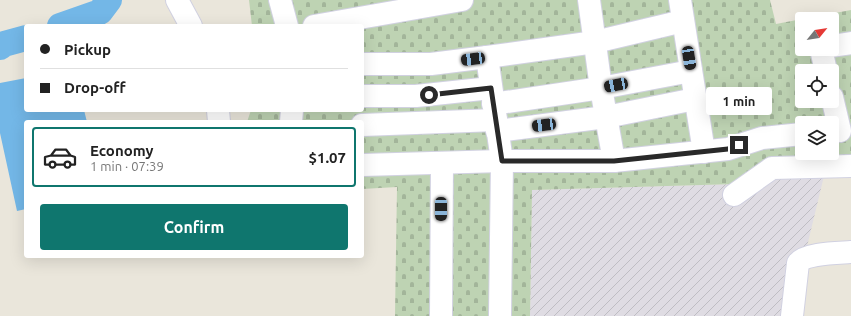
<!DOCTYPE html>
<html lang="en">
<head>
<meta charset="utf-8">
<style>
  body { margin:0; font-family:Ubuntu,sans-serif; background:#f2f2f2; color:#222; height:100vh; display:flex; flex-direction:column; font-size:15px; white-space:nowrap }
  * { box-sizing:border-box; margin:0 }
  p { font-size:13px; color:#767676 }
  .icon { flex:none; width:22px; height:22px; fill:none; stroke:currentColor; stroke-width:2; stroke-linecap:round; stroke-linejoin:round }
  .map { position:relative; flex:1; overflow:hidden }
  .panel { position:absolute; left:24px; top:120px; width:340px; height:138px; display:flex; flex-direction:column; background:#fff; border-radius:4px; box-shadow:0 4px 16px #0002 }
  .panel>* { flex:none }
  .top-card { position:absolute; left:24px; top:24px; width:340px; height:88px; border-radius:4px; box-shadow:0 4px 16px #0002; display:grid; align-content:center; height:88px; padding:0 16px; background:#fff }
  .needle { width:26px; rotate:60deg }
  .buttons { position:absolute; left:795px; top:12px; display:grid; gap:8px }
  .buttons a { display:grid; place-items:center; width:44px; height:44px; border-radius:4px; background:#fff; box-shadow:0 4px 16px #0002; font-size:20px }
  .end { position:absolute; width:18px; height:18px; margin:-9px; border:5px solid #292929; background:#fff; box-shadow:0 0 0 2px #fff }
  .from { border-radius:50% }
  .bubble { position:absolute; height:28px; border-radius:4px; background:#fff; box-shadow:0 4px 16px #0002; font-size:13px; font-weight:700; line-height:28px; text-align:center }
  .car { position:absolute; width:12px; height:24px; margin:-12px -6px; border-radius:5px; box-shadow:0 0 3px 1px #0007; background:linear-gradient(#222 24%,#8ab4d8 0 40%,#222 0 76%,#8ab4d8 0 86%,#222 0) }
  .top-card b { display:flex; align-items:center; gap:14px; height:38px; font-size:15px }
  .top-card b+b { border-top:1px solid #e0e0e0 }
  .top-card i { width:10px; height:10px; background:#222 }
  ul { padding:7px 0 0; list-style:none }
  li { display:flex; align-items:center; gap:12px; height:60px; margin:0 8px 6px; padding:0 8px; border:2px solid #e0e0e0; border-radius:4px }
  li div { flex:1 }
  li b { display:block; font-size:15px }
  li em { font-style:normal; font-weight:700 }
  li.active { border-color:#0f766e }
  li>.icon { width:36px; height:36px; stroke-width:1.5 }
  .button { display:flex; gap:8px; margin-top:auto; padding:8px 16px }
  .button a { flex:1; height:46px; border-radius:4px; background:#0f766e; color:#fff; font-size:16px; font-weight:700; line-height:46px; text-align:center }
  .map>svg:first-child { display:block }
  .industrial { fill:url(#industrial-furrows) }
  .cemetery { fill:url(#cemetery-stones); fill-rule:evenodd }
  .water { fill:#73b7e7 }
  .lines { fill:none; stroke-linecap:round; stroke-linejoin:round }
  .river { stroke:#73b7e7; stroke-width:26 }
  .minor-casing { stroke:#d1d1e1; stroke-width:24 }
  .minor { stroke:#fff; stroke-width:22 }
  .route { stroke:#292929; stroke-width:5 }
</style>
</head>
<body>
<div class="map">
<svg width="851" height="316" viewBox="0 0 851 316">
  <defs>
    <pattern id="industrial-furrows" width="10" height="10" patternUnits="userSpaceOnUse"><rect width="10" height="10" fill="#dfdce3"/><path d="M-1 1l2-2M0 10L10 0M9 11l2-2" fill="none" stroke="#bfbdc3"/></pattern>
    <pattern id="cemetery-stones" width="16" height="16" patternUnits="userSpaceOnUse"><rect width="16" height="16" fill="#bed3b3"/><path d="M2 7V4a2 2 0 0 1 4 0v3zM10 15v-3a2 2 0 0 1 4 0v3z" fill="#a3b59a"/></pattern>
  </defs>
  <rect width="100%" height="100%" fill="#eae6db"/>
  <path class="industrial" d="M764 167 824 176 803 263 799 316H530L532 190 735 184Z"/>
  <path class="cemetery" d="M249 0H770L776 24 802 19V49H832V19H803L851 10V162L735 184 532 190 530 316H395L397 187 362 189V122H247L251 110H362V26H252ZM802 71H832V101H802ZM802 123H832V153H802Z"/>
  <path class="water" d="M26 78V110H84L87 122H26V209L17 211 0 133V83Z"/>
  <g class="lines">
    <g class="river">
      <path d="M60 26 100 12 109 0"/>
      <path d="M0 47 4 44 26 38"/>
    </g>
    <defs>
      <g id="minor">
        <path d="M177 0 191 26"/>
        <path d="M280 0 287 26"/>
        <path d="M589 0 601 88 614 161"/>
        <path d="M680 0 704 152"/>
        <path d="M314 26 462 0"/>
        <path d="M832 46 851 43"/>
        <path d="M821 49 826 71"/>
        <path d="M487 57 502 161 500 316"/>
        <path d="M362 64H431L487 57 595 42 683 21"/>
        <path d="M362 96H416L491 88"/>
        <path d="M832 97 840 131"/>
        <path d="M493 104 601 88 691 71"/>
        <path d="M218 110 219 122"/>
        <path d="M291 122 292 110"/>
        <path d="M362 125 496 120"/>
        <path d="M497 131 606 117 695 99"/>
        <path d="M362 165 502 161H614L728 149 762 138 802 134"/>
        <path d="M734 195 772 168 851 166"/>
        <path d="M441 316 442 163"/>
        <path d="M792 316 798 263C806 253 838 253 851 252"/>
      </g>
    </defs>
    <use href="#minor" class="minor-casing"/>
    <use href="#minor" class="minor"/>
  </g>
  <g class="lines">
    <path class="route" d="M429 95 491 88 502 161H614L728 149 739 145"/>
  </g>
</svg>
<div class="buttons">
<a><svg class="needle" viewBox="-14 -14 28 28"><path d="M0-13l5 13h-10z" fill="#e53935"/><path d="M0 13l5-13h-10z" fill="#767676"/></svg></a>
<a><svg class="icon" aria-label="locate" viewBox="0 0 24 24"><circle cx="12" cy="12" r="6"/><path d="M12 2v4M12 18v4M2 12h4M18 12h4"/></svg></a>
<a><svg class="icon" aria-label="layers" viewBox="0 0 24 24"><path d="M12 4l9 5-9 5-9-5zM3 14l9 5 9-5"/></svg></a>
</div>
<i class="end from" style="left:429px;top:95px"></i>
<i class="end" style="left:739px;top:145px"></i>
<div class="bubble" style="left:706px;top:87px;width:66px">1 min</div>
<i class="car" style="left:689px;top:58px;rotate:171deg"></i>
<i class="car" style="left:473px;top:59px;rotate:263deg"></i>
<i class="car" style="left:616px;top:85px;rotate:259deg"></i>
<i class="car" style="left:544px;top:125px;rotate:263deg"></i>
<i class="car" style="left:441px;top:209px;rotate:180deg"></i>
<div class="top-card">
<b><i class="from"></i>Pickup</b>
<b><i></i>Drop-off</b>
</div>
<section class="panel">
<ul>
<li class="active"><svg class="icon" aria-label="car" viewBox="0 0 24 24"><path d="M5 17H2v-5l4-1 3-4h7l3 4 3 1v5h-3M9 17h6M6 11h13"/><circle cx="7" cy="17" r="2"/><circle cx="17" cy="17" r="2"/></svg><div><b>Economy</b><p>1 min · 07:39</p></div><em>$1.07</em></li>
</ul>
<div class="button"><a>Confirm</a></div>
</section>
</div>
</body>
</html>
